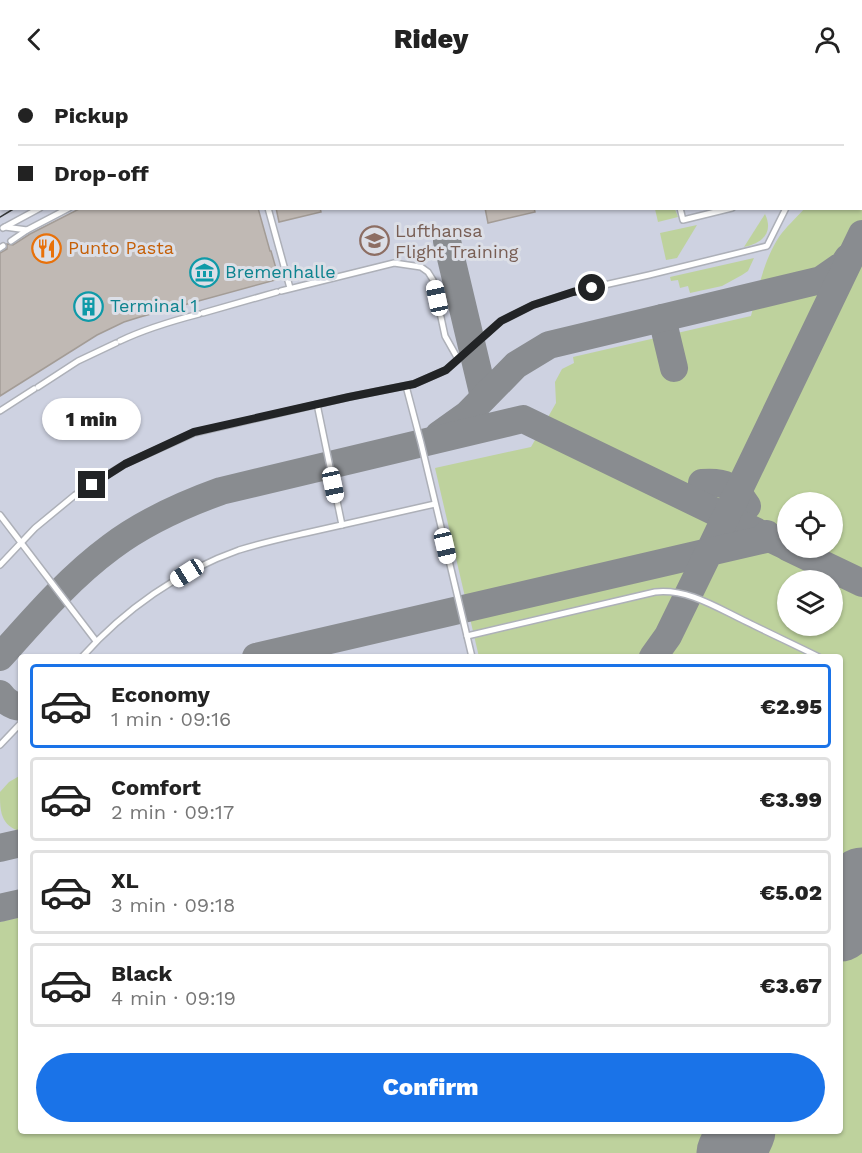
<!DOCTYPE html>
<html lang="en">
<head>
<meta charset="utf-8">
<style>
  body { margin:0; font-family:"Work Sans",sans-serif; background:#f2f2f2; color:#222; height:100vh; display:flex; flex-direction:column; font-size:22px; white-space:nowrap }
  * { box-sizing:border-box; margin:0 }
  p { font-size:20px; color:#767676 }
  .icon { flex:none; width:33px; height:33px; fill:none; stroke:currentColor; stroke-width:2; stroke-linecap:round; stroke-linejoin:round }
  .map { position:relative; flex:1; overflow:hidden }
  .sheet { position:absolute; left:18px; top:576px; width:825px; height:480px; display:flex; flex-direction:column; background:#fff; border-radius:6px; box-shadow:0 2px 4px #0004 }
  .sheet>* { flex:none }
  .banner { position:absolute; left:0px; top:0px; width:862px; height:132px; box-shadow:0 2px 4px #0004; display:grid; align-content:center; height:132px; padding:0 18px; background:#fff }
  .controls { position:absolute; left:777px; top:414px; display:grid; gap:12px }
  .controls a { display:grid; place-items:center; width:66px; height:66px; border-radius:50%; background:#fff; box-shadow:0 2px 4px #0004; font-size:30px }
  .end { position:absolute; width:27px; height:27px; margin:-14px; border:8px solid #222426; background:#fff; box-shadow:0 0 0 3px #fff }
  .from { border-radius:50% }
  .bubble { position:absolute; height:42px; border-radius:21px; background:#fff; box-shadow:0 2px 4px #0004; font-size:20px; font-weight:800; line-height:42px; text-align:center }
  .car { position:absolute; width:18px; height:36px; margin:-18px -9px; border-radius:8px; box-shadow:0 0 4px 2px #0007; background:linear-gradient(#fff 24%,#345 0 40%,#fff 0 76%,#345 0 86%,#fff 0) }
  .banner b { display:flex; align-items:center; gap:21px; height:57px; font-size:22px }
  .banner b+b { border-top:2px solid #e0e0e0 }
  .banner i { width:15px; height:15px; background:#222 }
  ul { padding:10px 0 0; list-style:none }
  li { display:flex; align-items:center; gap:18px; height:84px; margin:0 12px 9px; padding:0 6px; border:3px solid #e0e0e0; border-radius:6px }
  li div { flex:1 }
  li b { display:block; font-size:22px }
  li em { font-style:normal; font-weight:800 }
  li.selected { border-color:#1a73e8 }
  li>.icon { width:54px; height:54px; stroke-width:1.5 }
  .action { display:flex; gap:12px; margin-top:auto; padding:12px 18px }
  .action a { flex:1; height:69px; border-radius:36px; background:#1a73e8; color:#fff; font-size:24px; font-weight:800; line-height:69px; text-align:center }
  header { display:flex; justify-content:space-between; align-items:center; height:78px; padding:0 18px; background:#fff; font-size:27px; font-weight:800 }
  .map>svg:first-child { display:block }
  .built { fill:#ced2e1; fill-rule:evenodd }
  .green { fill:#bed29d; fill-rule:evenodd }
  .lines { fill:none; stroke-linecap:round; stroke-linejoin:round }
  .taxiway { stroke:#898c90; stroke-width:28 }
  .runway { stroke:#898c90; stroke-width:69 }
  .building { fill:#c0b9b4; stroke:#a39c96; stroke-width:1.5 }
  .service-casing { stroke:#adb0b8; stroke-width:8 }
  .minor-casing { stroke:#adb0b8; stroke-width:14 }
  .path { stroke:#999ca2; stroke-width:1.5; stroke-dasharray:1.5 4.5; stroke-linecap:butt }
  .service { stroke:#fff; stroke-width:5 }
  .minor { stroke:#fff; stroke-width:10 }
  .tram { stroke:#36383a; stroke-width:1.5 }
  .route { stroke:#222426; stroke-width:8 }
  .labels { text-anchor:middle; stroke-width:6; stroke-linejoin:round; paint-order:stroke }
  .education-label { font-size:18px; fill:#785e54; stroke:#dcdfe7; text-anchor:start }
  .food-label { font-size:18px; fill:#c56008; stroke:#dcdfe7; text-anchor:start }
  .culture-label { font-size:18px; fill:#0d838f; stroke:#dcdfe7; text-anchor:start }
</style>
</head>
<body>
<header><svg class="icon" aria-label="back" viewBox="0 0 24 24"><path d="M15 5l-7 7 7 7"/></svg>Ridey<svg class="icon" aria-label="person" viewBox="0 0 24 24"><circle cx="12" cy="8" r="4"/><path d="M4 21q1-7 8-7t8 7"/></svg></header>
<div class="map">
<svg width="862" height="1075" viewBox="0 0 862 1075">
  <rect width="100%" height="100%" fill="#dcdfe7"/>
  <path class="built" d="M0 0H862V1075H0ZM2 2H861V130H2ZM788 424H832V470H788ZM788 502H832V548H788ZM21 579H840V1053H21Z"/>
  <g class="green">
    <path d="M0 0H60L61 1 2 2V119L0 120Z"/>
    <path d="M862 13V1075H0V844L21 839V1053H840V579H479L435 390 531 369 556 325 555 304 562 291 574 285 573 279 751 238C758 211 764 182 779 159 786 149 796 140 804 131L861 130ZM788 424H832V470H788ZM788 502H832V548H788Z"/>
    <path d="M655 131H675L678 139 658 144Z"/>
    <path d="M765 136C774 155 762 165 744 169Z"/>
    <path d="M697 147 677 180 666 182 660 155Z"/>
    <path d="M754 180 748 193 742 197 722 208 690 215 688 208 680 210 678 202 671 203 670 199Z"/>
    <path d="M21 697V754C0 747 0 733 0 714L9 704Z"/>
  </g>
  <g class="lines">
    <g class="taxiway">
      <path d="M447 163 484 319"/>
      <path d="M662 240 674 290"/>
      <path d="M439 357 467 337 516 287 549 267 821 202 844 186 848 180"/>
      <path d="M702 405C724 403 735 408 747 428"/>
      <path d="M789 470 862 505"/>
      <path d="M0 579C35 540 69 500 111 469 144 444 182 427 221 413L523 341 788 469"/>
      <path d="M256 579 709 474 862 156"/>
      <path d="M653 579 668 558 709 474 770 460 767 456"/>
      <path d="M0 616C5 623 12 628 21 629"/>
      <path d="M0 770 21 765"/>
      <path d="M0 830 21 825"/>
    </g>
    <g class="runway">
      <path d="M840 849 862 804"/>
      <path d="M731 1075 741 1053"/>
    </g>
  </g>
  <g class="building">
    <path d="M81 130H258L270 173H271L279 201 140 239 124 244 97 257 0 318V175L7 171V166L13 167 30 156Z"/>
    <path d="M276 130H320L321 134 279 144Z"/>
    <path d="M485 130H534L535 134 488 145Z"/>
  </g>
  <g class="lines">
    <defs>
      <g id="service">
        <path d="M112 0V2"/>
        <path d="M188 0 190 2"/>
        <path d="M215 0 219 2"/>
        <path d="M650 0V2"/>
        <path d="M548 2 554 0"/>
        <path d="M848 2 849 0"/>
        <path d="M861 44 862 45"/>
        <path d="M268 130 290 210"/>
        <path d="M680 130 683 142 732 130"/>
        <path d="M5 149 27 152"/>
        <path d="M3 150 40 130"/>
        <path d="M11 163 27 152 69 130"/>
        <path d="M0 170 3 168"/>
        <path d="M281 213 394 185 421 189 428 194 433 202 445 258 458 281"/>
        <path d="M203 235 277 214"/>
        <path d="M120 263C145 251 172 243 199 236"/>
        <path d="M406 308 421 365 472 579"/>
        <path d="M38 309 78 283 116 265"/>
        <path d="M317 326 342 447"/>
        <path d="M0 333 34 311"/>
        <path d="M0 437 96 563"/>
        <path d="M0 487 35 450 75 417 125 386 194 355 349 319 414 306 446 292 501 243 533 227 573 214 649 197 767 168 786 130"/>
        <path d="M467 558 655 514C688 510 719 531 747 544 771 556 795 567 819 579"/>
        <path d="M82 579C124 532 179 493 239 472 261 465 284 460 306 455 349 445 392 436 435 426"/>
        <path d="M0 667 21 645"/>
      </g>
      <g id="minor">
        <path d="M243 0 244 2"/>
        <path d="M326 0 327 2"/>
        <path d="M363 0 386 2"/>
        <path d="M391 2 398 0"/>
      </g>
    </defs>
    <use href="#service" class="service-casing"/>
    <use href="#minor" class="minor-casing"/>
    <g class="path">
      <path d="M40 0 41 2"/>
      <path d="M0 79 2 77"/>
      <path d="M0 112 2 114"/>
    </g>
    <use href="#service" class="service"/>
    <use href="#minor" class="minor"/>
    <g class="tram">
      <path d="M441 2 448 0"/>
      <path d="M469 2 476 0"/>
      <path d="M0 139 15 130"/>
    </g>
  </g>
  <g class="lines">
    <path class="route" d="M92 407 125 386 194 354 349 319 414 306 446 292 501 243 533 227 573 214 592 210"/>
  </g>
  <defs>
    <symbol id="university-ring" viewBox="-11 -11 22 22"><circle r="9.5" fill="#dcdfe7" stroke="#8d6e63" stroke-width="1.5"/><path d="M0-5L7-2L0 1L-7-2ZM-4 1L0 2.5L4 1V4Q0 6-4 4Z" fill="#8d6e63"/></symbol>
    <symbol id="restaurant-ring" viewBox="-11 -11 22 22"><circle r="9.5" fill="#dcdfe7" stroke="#e8710a" stroke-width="1.5"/><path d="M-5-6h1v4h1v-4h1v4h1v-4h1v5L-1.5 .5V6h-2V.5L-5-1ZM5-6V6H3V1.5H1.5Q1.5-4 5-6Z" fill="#e8710a"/></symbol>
    <symbol id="museum-ring" viewBox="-11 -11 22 22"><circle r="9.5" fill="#dcdfe7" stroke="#0f9aa8" stroke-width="1.5"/><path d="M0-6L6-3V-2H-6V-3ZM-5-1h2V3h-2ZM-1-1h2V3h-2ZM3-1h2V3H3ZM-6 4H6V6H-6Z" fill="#0f9aa8"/></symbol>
    <symbol id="building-ring" viewBox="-11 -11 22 22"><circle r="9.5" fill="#dcdfe7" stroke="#0f9aa8" stroke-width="1.5"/><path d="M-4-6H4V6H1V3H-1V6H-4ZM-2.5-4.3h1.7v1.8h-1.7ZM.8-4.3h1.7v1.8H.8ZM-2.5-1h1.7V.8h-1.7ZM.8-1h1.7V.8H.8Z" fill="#0f9aa8"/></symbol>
  </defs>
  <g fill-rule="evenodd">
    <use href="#university-ring" x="358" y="146" width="33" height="33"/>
    <use href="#restaurant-ring" x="30" y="154" width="33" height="33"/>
    <use href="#museum-ring" x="188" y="178" width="33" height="33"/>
    <use href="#building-ring" x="72" y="212" width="33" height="33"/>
  </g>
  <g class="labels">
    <g class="education-label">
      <text x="395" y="159">Lufthansa<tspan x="395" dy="21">Flight Training</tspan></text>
    </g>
    <g class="food-label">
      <text x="68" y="176">Punto Pasta</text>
    </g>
    <g class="culture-label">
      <text x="225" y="200">Bremenhalle</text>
      <text x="110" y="234">Terminal 1</text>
    </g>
  </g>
</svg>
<div class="controls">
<a><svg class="icon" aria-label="locate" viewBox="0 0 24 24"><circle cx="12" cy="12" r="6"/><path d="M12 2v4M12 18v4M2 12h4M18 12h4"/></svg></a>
<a><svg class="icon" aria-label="layers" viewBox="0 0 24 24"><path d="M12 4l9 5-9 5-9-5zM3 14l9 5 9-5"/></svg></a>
</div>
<i class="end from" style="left:592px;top:210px"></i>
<i class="end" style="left:92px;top:407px"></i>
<div class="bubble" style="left:42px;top:320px;width:99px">1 min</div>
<i class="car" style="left:437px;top:220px;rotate:348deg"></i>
<i class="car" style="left:333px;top:407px;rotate:168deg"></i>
<i class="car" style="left:445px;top:468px;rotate:167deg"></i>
<i class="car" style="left:187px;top:495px;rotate:238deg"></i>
<div class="banner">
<b><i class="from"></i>Pickup</b>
<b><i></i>Drop-off</b>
</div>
<section class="sheet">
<ul>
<li class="selected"><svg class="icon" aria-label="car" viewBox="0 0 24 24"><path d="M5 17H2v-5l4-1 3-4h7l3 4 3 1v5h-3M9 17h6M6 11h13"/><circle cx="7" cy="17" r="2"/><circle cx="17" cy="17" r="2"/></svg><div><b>Economy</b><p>1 min · 09:16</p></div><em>€2.95</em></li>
<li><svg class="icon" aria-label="car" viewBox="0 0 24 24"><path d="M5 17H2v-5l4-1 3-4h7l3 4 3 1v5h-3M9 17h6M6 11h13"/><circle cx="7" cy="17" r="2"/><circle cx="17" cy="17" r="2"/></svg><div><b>Comfort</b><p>2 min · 09:17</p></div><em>€3.99</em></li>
<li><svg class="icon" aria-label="car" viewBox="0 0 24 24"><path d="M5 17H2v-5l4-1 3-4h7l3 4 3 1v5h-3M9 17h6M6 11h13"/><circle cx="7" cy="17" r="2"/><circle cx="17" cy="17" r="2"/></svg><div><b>XL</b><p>3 min · 09:18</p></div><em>€5.02</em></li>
<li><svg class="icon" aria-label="car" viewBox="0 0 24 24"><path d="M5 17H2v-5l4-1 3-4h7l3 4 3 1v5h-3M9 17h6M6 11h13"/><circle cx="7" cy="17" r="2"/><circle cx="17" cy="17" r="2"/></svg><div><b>Black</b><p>4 min · 09:19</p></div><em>€3.67</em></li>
</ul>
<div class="action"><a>Confirm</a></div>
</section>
</div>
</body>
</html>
